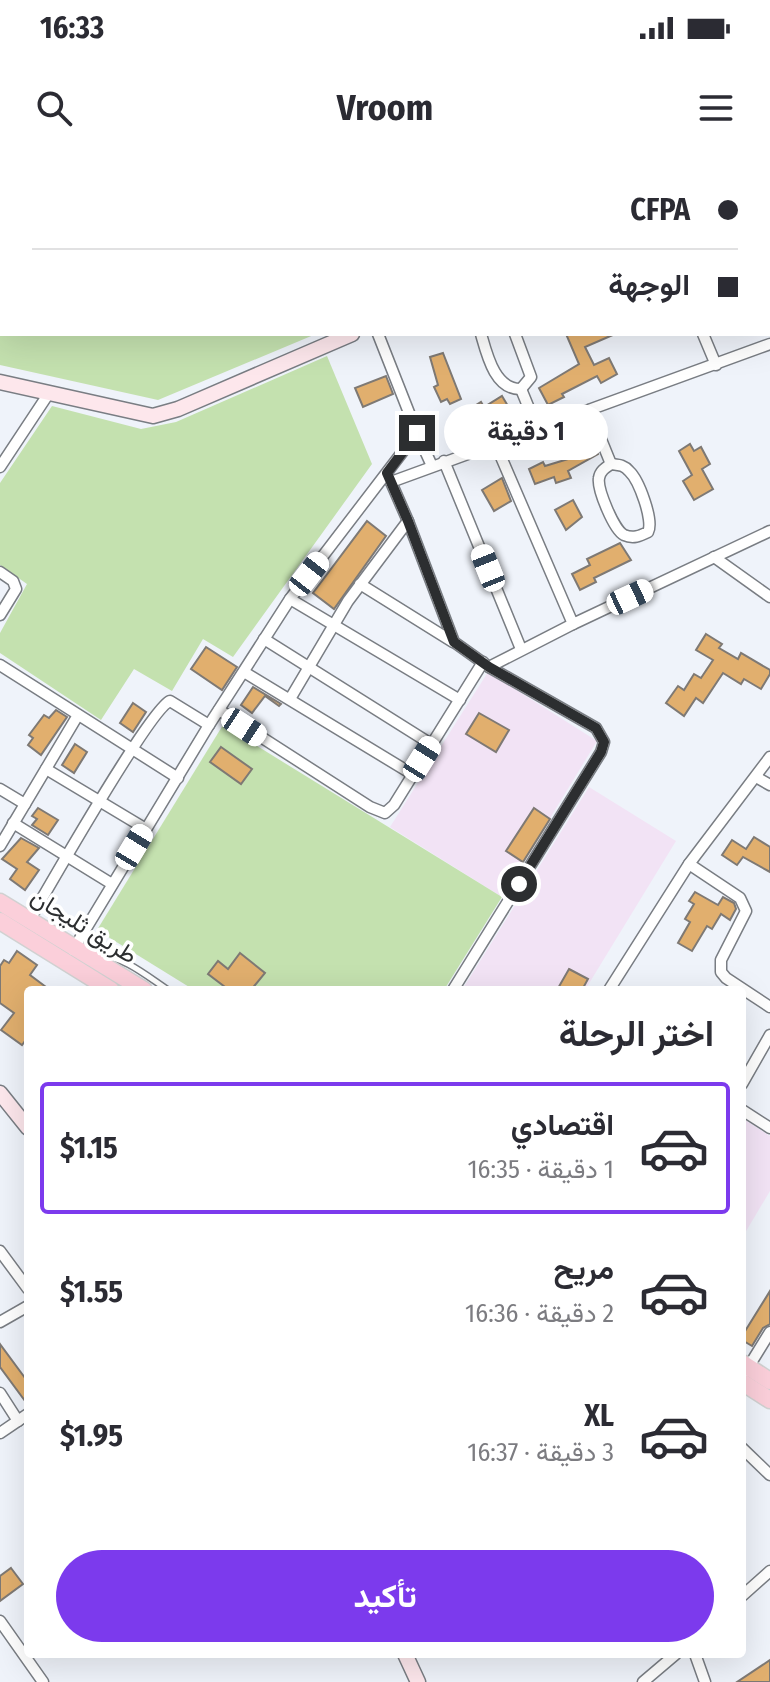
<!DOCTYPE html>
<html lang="ar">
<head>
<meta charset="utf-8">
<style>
  body { margin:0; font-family:"Fira Sans Condensed",Vazirmatn,sans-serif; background:#f7f7f7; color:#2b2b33; direction:rtl; height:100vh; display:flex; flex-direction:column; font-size:30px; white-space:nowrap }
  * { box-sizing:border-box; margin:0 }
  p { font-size:26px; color:#7c7c81 }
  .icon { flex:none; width:44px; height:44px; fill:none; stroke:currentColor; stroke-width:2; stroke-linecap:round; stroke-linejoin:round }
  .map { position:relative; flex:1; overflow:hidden; direction:ltr }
  .details { position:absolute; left:24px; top:826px; width:722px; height:672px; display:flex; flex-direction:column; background:#fff; border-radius:8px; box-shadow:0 8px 32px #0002; direction:rtl }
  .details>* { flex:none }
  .guide { position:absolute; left:0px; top:0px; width:770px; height:176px; box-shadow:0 8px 32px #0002; direction:rtl; display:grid; align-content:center; height:176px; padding:0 32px; background:#fff }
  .end { position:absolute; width:36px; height:36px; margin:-18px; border:10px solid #2c2e30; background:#fff; box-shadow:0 0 0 4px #fff }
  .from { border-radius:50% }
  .bubble { position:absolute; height:56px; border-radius:28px; background:#fff; box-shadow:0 8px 32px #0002; font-size:26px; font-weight:700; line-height:56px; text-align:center; direction:rtl }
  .car { position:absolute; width:24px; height:48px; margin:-24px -12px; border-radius:10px; box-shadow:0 0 6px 2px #0007; background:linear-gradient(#fff 24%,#345 0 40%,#fff 0 76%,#345 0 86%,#fff 0) }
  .guide b { display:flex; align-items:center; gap:28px; height:76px; font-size:30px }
  .guide b+b { border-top:2px solid #e1e1e2 }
  .guide i { width:20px; height:20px; background:#2b2b33 }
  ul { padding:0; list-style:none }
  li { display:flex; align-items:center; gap:24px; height:132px; margin:0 16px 12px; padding:0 16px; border:4px solid transparent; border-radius:8px }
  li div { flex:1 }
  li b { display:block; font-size:30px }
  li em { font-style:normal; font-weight:700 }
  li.active { border-color:#7c3aed }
  li>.icon { width:72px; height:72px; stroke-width:1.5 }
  h2 { padding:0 32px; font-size:36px; line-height:96px }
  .primary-button { display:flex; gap:16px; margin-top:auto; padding:16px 32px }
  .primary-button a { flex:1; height:92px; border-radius:48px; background:#7c3aed; color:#fff; font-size:32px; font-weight:700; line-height:92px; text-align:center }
  .status { display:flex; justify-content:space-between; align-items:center; height:56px; padding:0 40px; background:#fff; direction:ltr }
  .status svg { height:22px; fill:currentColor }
  header { display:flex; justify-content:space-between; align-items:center; height:104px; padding:0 32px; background:#fff; font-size:36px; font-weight:700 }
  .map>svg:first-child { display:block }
  .education { fill:#f2e3f5 }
  .green { fill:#c4e1af }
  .building { fill:#e1af6e; stroke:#7e7974; stroke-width:2 }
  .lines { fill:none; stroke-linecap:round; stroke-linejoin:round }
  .lane-casing { stroke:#797d83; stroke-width:8 }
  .street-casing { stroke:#797d83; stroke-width:13 }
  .secondary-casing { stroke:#797d83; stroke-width:17 }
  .primary-casing { stroke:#d1d1d1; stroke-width:19 }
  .lane { stroke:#fff; stroke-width:5 }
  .street { stroke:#fff; stroke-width:10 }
  .secondary { stroke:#fde7ec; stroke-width:14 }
  .primary { stroke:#fbcfda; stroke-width:16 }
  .route { stroke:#2c2e30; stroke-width:10 }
  .labels { text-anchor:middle; stroke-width:7; stroke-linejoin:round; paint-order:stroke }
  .street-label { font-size:24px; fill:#2c2e30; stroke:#fff }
</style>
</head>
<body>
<div class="status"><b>16:33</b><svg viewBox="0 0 49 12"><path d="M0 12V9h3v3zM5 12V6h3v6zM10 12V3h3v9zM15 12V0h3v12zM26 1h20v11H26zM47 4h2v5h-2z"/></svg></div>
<header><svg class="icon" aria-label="menu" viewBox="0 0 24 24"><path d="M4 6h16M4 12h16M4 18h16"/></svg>Vroom<svg class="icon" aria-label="search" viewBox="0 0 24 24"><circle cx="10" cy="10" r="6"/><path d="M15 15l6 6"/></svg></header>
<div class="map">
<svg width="770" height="1522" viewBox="0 0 770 1522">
  <rect width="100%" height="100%" fill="#eff3fa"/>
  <g class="education">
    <path d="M488 512 597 581 502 737 390 667Z"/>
    <path d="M589 627 676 681 585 830H462Z"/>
    <path d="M742 958 770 976V1031L742 1078Z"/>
  </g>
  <g class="green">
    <path d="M0 0H542L543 2H2V174H316L158 240 0 205Z"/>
    <path d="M327 196 372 304 233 497 203 479 172 531 134 509 101 560 0 493V473L27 424 0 405V323L52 246 141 269 176 262Z"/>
    <path d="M223 565 502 737 444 830H194L97 770Z"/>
  </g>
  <g class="building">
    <path d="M566 174H615L585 187 594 205 609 198 617 214 601 223 597 216 562 234 564 237 548 245 539 228 579 204Z"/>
    <path d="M443 193 461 239 450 244 447 239 441 242 434 227 438 225 430 197Z"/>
    <path d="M386 216 393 234 363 247 355 228Z"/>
    <path d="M502 236 511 251 476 271 465 252 481 242 484 247Z"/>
    <path d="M592 279 598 294 568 311 571 318 556 323 554 317 535 324 529 309 543 302 545 306 568 299 584 290 581 285Z"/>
    <path d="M690 284 694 291 701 287 710 304 702 309 713 329 694 340 683 321 692 315 679 291Z"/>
    <path d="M502 318 511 341 494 351 482 330Z"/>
    <path d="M573 340 582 357 566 370 555 350Z"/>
    <path d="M367 361 386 376 334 449 313 433Z"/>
    <path d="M620 383 631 400 594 418 596 422 580 430 572 414 590 405 587 399Z"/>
    <path d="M706 474 722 484 719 488 738 499 741 493 770 510V514L761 529 744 519 741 524 723 513 703 543 696 538 684 556 666 543 678 526 684 530 694 514 701 518 713 500 696 490Z"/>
    <path d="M206 487 237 507 222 530 191 509Z"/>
    <path d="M253 527 281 544 279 546 265 536 252 553 241 545Z"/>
    <path d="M133 543 146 552 133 572 120 563Z"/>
    <path d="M56 550 67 557 41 595 28 585 33 578 29 575 44 555 49 558Z"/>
    <path d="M479 553 509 570 496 592 466 574Z"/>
    <path d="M75 584 87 592 74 613 62 605Z"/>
    <path d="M221 587 252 609 241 624 210 602Z"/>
    <path d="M38 648 58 660 48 675 32 665 37 659 32 656Z"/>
    <path d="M534 648 550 659 523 702 506 691Z"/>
    <path d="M754 677 770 687V712L743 697 737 705 722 695 732 680 746 689Z"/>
    <path d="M21 678 39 688 27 702 39 710 25 730 10 719 17 709 2 699Z"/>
    <path d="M695 732 718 745 723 737 734 743 736 749 730 760 721 754 712 769 707 766 692 791 678 783 690 762 685 759 694 744 689 741Z"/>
    <path d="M17 791 37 805 30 815 50 830H28V877L22 885 1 870 14 853 0 843V806L4 800 9 803Z"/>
    <path d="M240 793 265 813 251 830H229L208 814 218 801 228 809Z"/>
    <path d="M569 809 588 819 582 830H557Z"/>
    <path d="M770 1131V1164L763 1168 752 1186 742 1180V1176Z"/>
    <path d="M0 1184 28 1222V1245L0 1207Z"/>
    <path d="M11 1408 23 1424 0 1441V1416Z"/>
    <path d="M770 1500V1522H737Z"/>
  </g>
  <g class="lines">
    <defs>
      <path id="lane" d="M100 796C124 796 148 817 168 830"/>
      <g id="street">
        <path d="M545 0 546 2"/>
        <path d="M481 174C487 195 495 230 521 229L531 217 515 174"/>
        <path d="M703 174 716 205"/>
        <path d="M521 229 537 268"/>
        <path d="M589 250 611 304"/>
        <path d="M417 273 432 306"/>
        <path d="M495 283 573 464 770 371"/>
        <path d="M444 301 521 489"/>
        <path d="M611 304C619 305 624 305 629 311 639 320 654 361 648 372 640 376 633 379 624 375 614 370 597 329 599 318 600 311 605 308 611 304Z"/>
        <path d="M0 307 49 233"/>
        <path d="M387 313 408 361 454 482 489 507 596 568 604 582 601 592 453 830"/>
        <path d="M391 322 770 184"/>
        <path d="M714 397 770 437"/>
        <path d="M0 412 13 421 16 429 0 455"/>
        <path d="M360 424 453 482"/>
        <path d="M290 439 460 540"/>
        <path d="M264 479 431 584"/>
        <path d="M0 505 178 618"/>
        <path d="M489 507 573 464"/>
        <path d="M244 512 412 614"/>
        <path d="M290 539 348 441 408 361"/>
        <path d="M219 550 370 647 385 653 394 645 483 502"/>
        <path d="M46 609 146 669"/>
        <path d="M756 617 770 625"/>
        <path d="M0 629 25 644"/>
        <path d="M13 663 112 724"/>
        <path d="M0 686 78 555"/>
        <path d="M689 704 740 738 746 751 721 800V812L726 818 770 847"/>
        <path d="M29 761C47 730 150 549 170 541L209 565"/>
        <path d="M73 790 209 565 290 439 417 273 378 174"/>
        <path d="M609 830 689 704 770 597"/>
        <path d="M742 924 770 875"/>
        <path d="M742 950 770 968"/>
        <path d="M0 1091 28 1129"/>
        <path d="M0 1162 28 1146"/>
        <path d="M746 1211 770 1172"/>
        <path d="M0 1233 18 1261"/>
        <path d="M0 1273 28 1254"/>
        <path d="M742 1288 770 1315"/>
        <path d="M742 1436 770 1411"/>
        <path d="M0 1461 43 1522"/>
        <path d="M695 1494 705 1522"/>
        <path d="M643 1522 676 1494"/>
      </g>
      <g id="secondary">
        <path d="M754 2 755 0"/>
        <path d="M768 16 770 14"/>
        <path d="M768 41 770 47"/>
        <path d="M0 222 153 256 178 249 352 174"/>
        <path d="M0 933 28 968"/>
        <path d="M405 1494 418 1522"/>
      </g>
      <g id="primary">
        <path d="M0 742 144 830"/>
        <path d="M0 761 111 830"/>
        <path d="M742 1203 770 1221"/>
        <path d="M742 1222 770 1240"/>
      </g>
    </defs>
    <use href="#lane" class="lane-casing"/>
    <use href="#street" class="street-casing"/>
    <use href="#secondary" class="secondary-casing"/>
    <use href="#primary" class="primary-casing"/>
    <use href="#lane" class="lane"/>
    <use href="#street" class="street"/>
    <use href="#secondary" class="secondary"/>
    <use href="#primary" class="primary"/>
  </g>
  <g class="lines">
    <path class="route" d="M417 273 387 313 408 361 454 482 489 507 596 568 604 582 601 592 519 724"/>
  </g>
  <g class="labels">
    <g class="street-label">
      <text transform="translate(84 766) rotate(32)" y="8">طريق ثليجان</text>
    </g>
  </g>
</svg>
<i class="end from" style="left:519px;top:724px"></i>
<i class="end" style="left:417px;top:273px"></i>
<div class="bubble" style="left:444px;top:244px;width:164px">1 دقيقة</div>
<i class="car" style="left:488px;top:408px;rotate:338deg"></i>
<i class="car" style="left:309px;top:414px;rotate:38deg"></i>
<i class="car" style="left:630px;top:437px;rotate:65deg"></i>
<i class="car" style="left:244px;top:567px;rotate:123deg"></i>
<i class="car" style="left:422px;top:599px;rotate:32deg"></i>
<i class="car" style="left:134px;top:687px;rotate:31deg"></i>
<div class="guide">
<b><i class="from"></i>CFPA</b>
<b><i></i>الوجهة</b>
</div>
<section class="details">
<h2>اختر الرحلة</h2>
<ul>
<li class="active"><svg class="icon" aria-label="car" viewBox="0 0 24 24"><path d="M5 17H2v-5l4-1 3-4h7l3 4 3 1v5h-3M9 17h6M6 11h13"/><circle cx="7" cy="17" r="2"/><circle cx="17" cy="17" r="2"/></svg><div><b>اقتصادي</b><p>1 دقيقة · 16:35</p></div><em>$1.15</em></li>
<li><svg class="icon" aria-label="car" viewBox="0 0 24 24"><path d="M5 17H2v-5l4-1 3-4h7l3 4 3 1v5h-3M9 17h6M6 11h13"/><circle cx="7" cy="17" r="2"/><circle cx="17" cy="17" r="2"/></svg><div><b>مريح</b><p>2 دقيقة · 16:36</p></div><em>$1.55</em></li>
<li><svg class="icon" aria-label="car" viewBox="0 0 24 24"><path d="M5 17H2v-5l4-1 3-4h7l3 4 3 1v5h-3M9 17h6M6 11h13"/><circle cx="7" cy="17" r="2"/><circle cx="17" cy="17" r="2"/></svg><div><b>XL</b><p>3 دقيقة · 16:37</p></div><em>$1.95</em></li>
</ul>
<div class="primary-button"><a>تأكيد</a></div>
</section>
</div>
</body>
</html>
